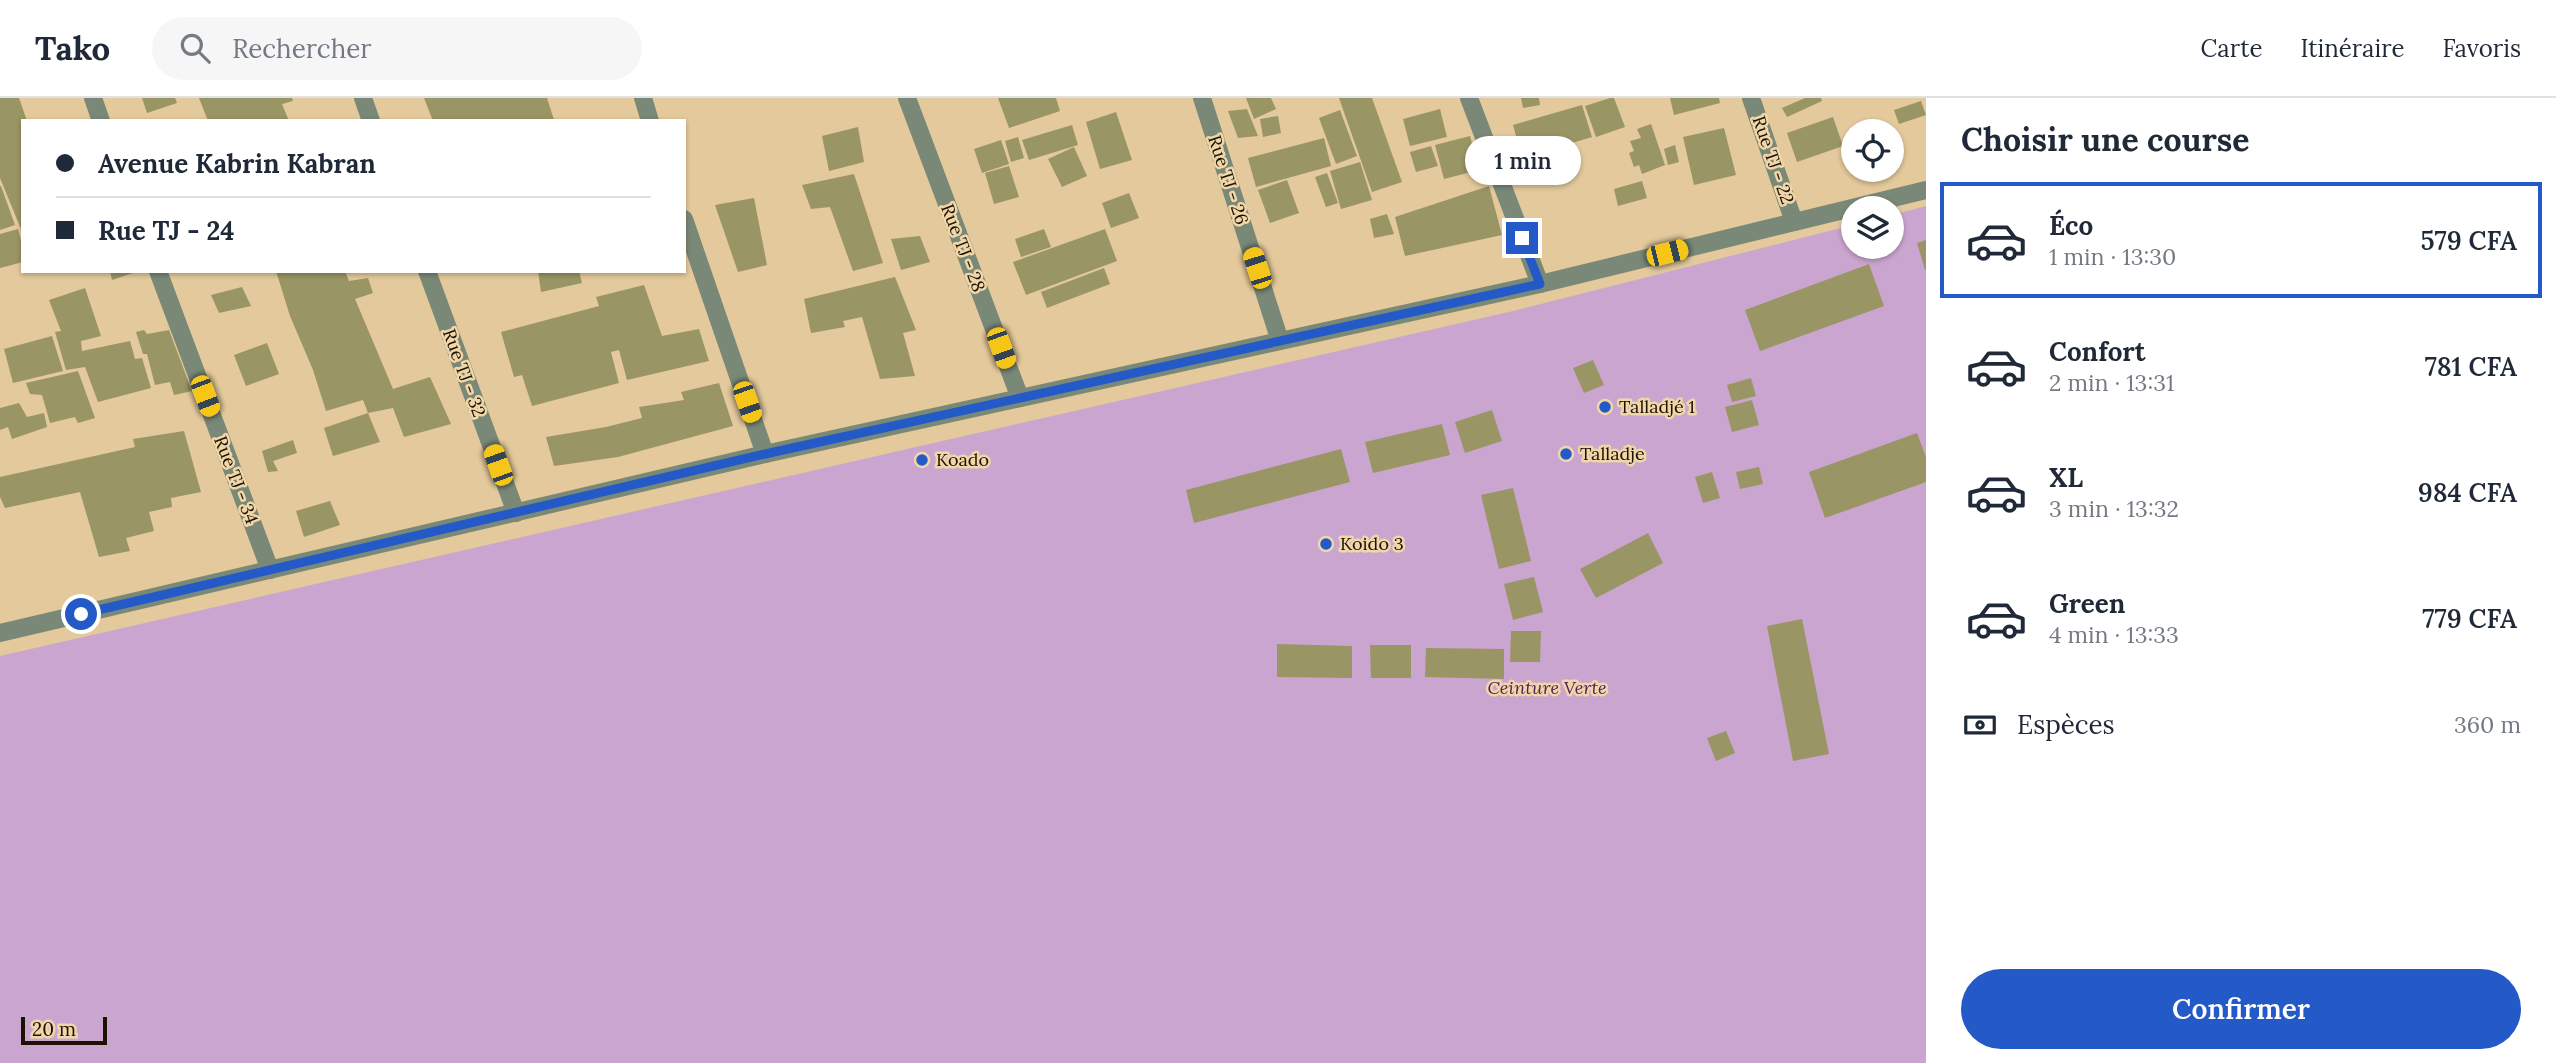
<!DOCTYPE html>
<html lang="fr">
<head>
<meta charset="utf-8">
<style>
  body { margin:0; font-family:Lora,serif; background:#f6f6f7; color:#1f2937; height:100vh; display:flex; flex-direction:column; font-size:26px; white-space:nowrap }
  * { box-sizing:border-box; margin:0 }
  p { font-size:23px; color:#747a83 }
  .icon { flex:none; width:38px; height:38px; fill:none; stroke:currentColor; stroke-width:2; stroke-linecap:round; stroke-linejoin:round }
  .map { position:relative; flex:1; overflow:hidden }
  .side { display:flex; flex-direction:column; background:#fff; width:630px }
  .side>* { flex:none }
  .banner { position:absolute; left:21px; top:21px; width:665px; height:154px; border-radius:0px; box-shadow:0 2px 5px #0004; display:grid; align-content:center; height:154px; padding:0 35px; background:#fff }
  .controls { position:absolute; left:1841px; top:21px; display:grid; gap:14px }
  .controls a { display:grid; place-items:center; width:63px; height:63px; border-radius:50%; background:#fff; box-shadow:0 2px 5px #0004; font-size:35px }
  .scale { position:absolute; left:21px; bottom:18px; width:86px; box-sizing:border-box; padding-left:7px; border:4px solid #1b1202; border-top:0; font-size:19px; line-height:24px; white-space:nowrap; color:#1b1202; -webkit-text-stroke:5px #f0d6a8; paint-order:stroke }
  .end { position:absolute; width:32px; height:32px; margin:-16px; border:9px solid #245ac7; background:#fff; box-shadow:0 0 0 4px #fff }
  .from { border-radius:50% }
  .bubble { position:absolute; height:49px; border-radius:24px; background:#fff; box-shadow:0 2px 5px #0004; font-size:23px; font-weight:600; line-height:49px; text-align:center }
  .car { position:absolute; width:21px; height:42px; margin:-21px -10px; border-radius:9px; box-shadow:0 0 5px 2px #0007; background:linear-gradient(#f5c518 24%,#345 0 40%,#f5c518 0 76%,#345 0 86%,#f5c518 0) }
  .banner b { display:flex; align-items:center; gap:24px; height:66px; font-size:26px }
  .banner b+b { border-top:2px solid #e0e1e3 }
  .banner i { width:18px; height:18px; background:#1f2937 }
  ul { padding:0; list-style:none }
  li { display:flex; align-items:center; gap:21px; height:116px; margin:0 14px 10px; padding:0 21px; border:4px solid transparent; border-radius:0px }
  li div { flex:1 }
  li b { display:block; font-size:26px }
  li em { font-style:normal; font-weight:600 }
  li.on { border-color:#245ac7 }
  li>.icon { width:63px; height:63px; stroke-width:1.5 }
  h2 { padding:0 35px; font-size:32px; line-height:84px }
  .pay { display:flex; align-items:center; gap:18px; height:77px; padding:0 35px; font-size:26px }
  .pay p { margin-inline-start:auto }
  .primary-button { display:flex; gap:14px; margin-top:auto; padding:14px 35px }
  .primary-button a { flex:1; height:80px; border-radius:42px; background:#245ac7; color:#fff; font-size:28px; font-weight:600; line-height:80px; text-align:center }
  header { display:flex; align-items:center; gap:42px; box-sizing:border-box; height:98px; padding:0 35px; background:#fff; border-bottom:2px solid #e0e1e3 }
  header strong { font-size:33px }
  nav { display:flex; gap:38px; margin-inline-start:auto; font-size:24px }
  .search { width:490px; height:63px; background:#f6f6f7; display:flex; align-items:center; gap:18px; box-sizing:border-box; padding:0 24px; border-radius:38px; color:#747a83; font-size:26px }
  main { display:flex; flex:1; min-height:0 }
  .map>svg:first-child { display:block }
  .green { fill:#caa5cf }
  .building { fill:#9a9564 }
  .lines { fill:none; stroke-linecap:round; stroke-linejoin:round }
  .minor { stroke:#798877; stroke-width:18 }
  .route { stroke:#245ac7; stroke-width:9 }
  .poi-dot { fill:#245ac7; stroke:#f0d6a8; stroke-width:2.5 }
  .labels { text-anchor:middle; stroke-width:5; stroke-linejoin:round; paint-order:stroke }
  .street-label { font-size:18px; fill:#1b1202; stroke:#f0d6a8 }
  .poi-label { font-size:18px; fill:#1b1202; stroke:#f0d6a8; text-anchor:start }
  .park-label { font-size:18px; font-style:italic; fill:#55225d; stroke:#f0d6a8 }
</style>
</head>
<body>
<header>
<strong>Tako</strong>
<div class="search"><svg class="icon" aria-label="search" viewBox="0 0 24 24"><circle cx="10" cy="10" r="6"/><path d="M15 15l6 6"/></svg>Rechercher</div>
<nav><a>Carte</a><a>Itinéraire</a><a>Favoris</a></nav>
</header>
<main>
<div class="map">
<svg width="1926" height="965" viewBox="0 0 1926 965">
  <rect width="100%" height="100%" fill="#e3c99b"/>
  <path class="green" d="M1926 108V965H0V558L1513 213 1853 127V149H1892V117Z"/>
  <g class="building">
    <path d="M0 0H19L27 23H23V136L0 80Z"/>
    <path d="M142 0H175L177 5 147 15Z"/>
    <path d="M199 0H292L293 3 282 6 289 23H208Z"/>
    <path d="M424 0H547L554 22 433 23Z"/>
    <path d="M998 0H1056L1060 13 1009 30Z"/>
    <path d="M1246 0H1271L1276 11 1254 21Z"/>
    <path d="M1339 0H1372L1402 84 1372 94Z"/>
    <path d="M1521 0H1539L1540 7 1523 10Z"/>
    <path d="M1610 0H1614L1625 29 1596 39 1585 8Z"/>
    <path d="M1670 0H1719L1720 5 1674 17Z"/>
    <path d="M1805 0H1821L1822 3 1787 19 1782 10Z"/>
    <path d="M1921 3 1926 17 1899 26 1894 12Z"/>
    <path d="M1582 7 1592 39 1522 60 1513 27Z"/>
    <path d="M1247 11 1258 38 1238 40 1228 13Z"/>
    <path d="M1440 11 1447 39 1410 48 1403 21Z"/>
    <path d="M1340 12 1357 58 1336 66 1319 20Z"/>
    <path d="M1116 14 1132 62 1100 71 1086 24Z"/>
    <path d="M1278 18 1281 35 1263 39 1260 21Z"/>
    <path d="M1833 19 1843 48 1797 64 1787 35Z"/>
    <path d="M1651 26 1665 67 1642 76 1639 67 1634 69 1629 55 1634 53 1630 43 1641 40 1637 31Z"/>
    <path d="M1072 27 1078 47 1029 62 1022 42Z"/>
    <path d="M858 29 864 64 829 73 822 38Z"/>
    <path d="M1724 30 1736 77 1694 87 1683 39Z"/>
    <path d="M1470 38 1479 72 1444 81 1435 47Z"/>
    <path d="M1018 39 1024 60 1011 64 1005 43Z"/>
    <path d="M1324 40 1331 68 1256 89 1248 60Z"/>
    <path d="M1001 42 1009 66 982 75 974 51Z"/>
    <path d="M1675 47 1679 64 1668 67 1664 51Z"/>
    <path d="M1431 48 1438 68 1416 74 1410 54Z"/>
    <path d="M1074 49 1087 78 1062 89 1048 61Z"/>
    <path d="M1360 64 1372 102 1341 111 1330 73Z"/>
    <path d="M1009 68 1019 99 994 106 985 75Z"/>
    <path d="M1327 75 1338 105 1326 109 1315 79Z"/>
    <path d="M854 76 883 165 853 173 830 109 811 111 802 87Z"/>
    <path d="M1287 82 1299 115 1270 125 1258 92Z"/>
    <path d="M1642 83 1647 100 1618 108 1614 91Z"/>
    <path d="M1 88 15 127 0 132V88Z"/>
    <path d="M1489 88 1502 137 1405 158 1395 119Z"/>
    <path d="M1129 95 1139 120 1111 130 1102 105Z"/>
    <path d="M754 100 767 167 738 174 715 107Z"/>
    <path d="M1387 116 1394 136 1374 140 1370 121Z"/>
    <path d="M18 131 23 150V164L0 170V136Z"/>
    <path d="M1044 131 1051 149 1021 159 1015 141Z"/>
    <path d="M1105 131 1117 163 1026 197 1013 164Z"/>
    <path d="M920 138 930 164 901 172 891 141Z"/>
    <path d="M1926 142V172H1925L1917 145Z"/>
    <path d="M1869 166 1884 208 1760 253 1745 212Z"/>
    <path d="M1104 170 1110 186 1047 210 1041 194Z"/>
    <path d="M110 173H136V174L112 182Z"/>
    <path d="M276 173H345L349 183 368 180 373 195 355 201 393 291 430 279 451 326 404 339 393 310 368 315 363 302 326 313 313 272 290 218Z"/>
    <path d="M538 173H579L582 185 541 194Z"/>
    <path d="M895 179 916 232 903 235 915 278 880 281 862 219 843 223 845 229 811 235 804 201Z"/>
    <path d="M644 187 662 238 699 231 709 263 627 282 619 252 611 254 619 285 532 308 522 277 514 279 501 234 599 208 596 199Z"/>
    <path d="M242 189 251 208 219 215 211 197Z"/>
    <path d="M85 190 101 238 81 243 82 253 130 243 135 261 142 260 151 290 98 304 85 269 66 272 55 234 61 233 49 202Z"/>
    <path d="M144 232 147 236 169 232 192 293 174 297 170 284 155 287 147 256H143L136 234Z"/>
    <path d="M52 238 63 273 13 285 4 251Z"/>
    <path d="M267 245 279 276 246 288 234 257Z"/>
    <path d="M1593 262 1604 287 1584 295 1573 270Z"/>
    <path d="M78 273 95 320 78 325 75 319 50 325 42 297 30 296 26 285Z"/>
    <path d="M1751 280 1756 298 1732 304 1727 287Z"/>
    <path d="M719 285 733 328 618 359 554 368 546 339 606 329 642 320 639 309 684 302 681 294Z"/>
    <path d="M1752 302 1759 327 1732 334 1725 309Z"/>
    <path d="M19 305 27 319 44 315 47 329 12 341 8 329 0 332V310Z"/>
    <path d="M1492 312 1502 343 1465 355 1455 324Z"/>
    <path d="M368 315 380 344 333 358 324 330Z"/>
    <path d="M1442 326 1450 357 1373 375 1365 344Z"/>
    <path d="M184 333 201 394 171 400 172 409 149 414 154 433 126 440 130 453 99 459 80 394 5 410 0 399V379L135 349 133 341Z"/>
    <path d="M1917 335 1926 359V384L1825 420 1809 374Z"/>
    <path d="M293 342 297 355 273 363 278 373 268 374 262 353Z"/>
    <path d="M1341 351 1350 384 1194 425 1186 392Z"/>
    <path d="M1759 369 1763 386 1740 391 1736 374Z"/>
    <path d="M1712 374 1720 400 1703 405 1695 379Z"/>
    <path d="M1513 390 1531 463 1499 471 1481 397Z"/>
    <path d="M330 403 340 427 304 439 296 413Z"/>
    <path d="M1648 435 1663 465 1596 500 1580 471Z"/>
    <path d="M1534 479 1543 514 1513 522 1504 486Z"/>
    <path d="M1802 521 1829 656 1793 663 1767 528Z"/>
    <path d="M1511 533H1541L1540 564H1510Z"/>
    <path d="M1277 546 1352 548V580L1277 579Z"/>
    <path d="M1370 547H1411V580H1371Z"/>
    <path d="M1426 550 1504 551V581L1425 579Z"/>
    <path d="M1726 633 1735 655 1716 663 1707 640Z"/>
  </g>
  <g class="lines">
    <g class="minor">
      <path d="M93 0 101 23"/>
      <path d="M363 0 371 23"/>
      <path d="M643 0 650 23"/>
      <path d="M907 0 1020 300"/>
      <path d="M1202 0 1280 243"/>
      <path d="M1469 0 1540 186"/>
      <path d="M1751 0 1794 124"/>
      <path d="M684 121 765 356"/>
      <path d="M158 173 270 472"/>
      <path d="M427 173 516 415"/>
      <path d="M0 535 765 356 1540 186 1926 92"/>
    </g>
  </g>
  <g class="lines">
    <path class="route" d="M81 516 765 356 1540 186 1522 140"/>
  </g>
  <g class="poi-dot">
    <circle cx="1605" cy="309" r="7"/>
    <circle cx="1566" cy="356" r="7"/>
    <circle cx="922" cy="362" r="7"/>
    <circle cx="1326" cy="446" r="7"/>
  </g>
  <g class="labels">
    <g class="street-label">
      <text transform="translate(1773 62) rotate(71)" y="6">Rue TJ - 22</text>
      <text transform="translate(1228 82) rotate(72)" y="6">Rue TJ - 26</text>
      <text transform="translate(963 150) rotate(69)" y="6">Rue TJ - 28</text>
      <text transform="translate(464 275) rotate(70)" y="6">Rue TJ - 32</text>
      <text transform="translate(236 382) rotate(69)" y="6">Rue TJ - 34</text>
    </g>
    <g class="poi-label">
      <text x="1619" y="315">Talladjé 1</text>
      <text x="1580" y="362">Talladje</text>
      <text x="936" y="368">Koado</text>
      <text x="1340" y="452">Koido 3</text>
    </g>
    <g class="park-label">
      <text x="1547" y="596">Ceinture Verte</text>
    </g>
  </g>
</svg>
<div class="controls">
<a><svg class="icon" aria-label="locate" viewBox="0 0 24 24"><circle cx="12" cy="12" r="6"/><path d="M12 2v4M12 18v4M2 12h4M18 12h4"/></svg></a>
<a><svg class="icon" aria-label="layers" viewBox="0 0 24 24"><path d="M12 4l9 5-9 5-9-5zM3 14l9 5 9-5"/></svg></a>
</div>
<div class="scale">20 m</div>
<i class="end from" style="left:81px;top:516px"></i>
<i class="end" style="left:1522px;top:140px"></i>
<div class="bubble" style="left:1465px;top:38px;width:116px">1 min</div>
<i class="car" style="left:1667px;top:155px;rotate:76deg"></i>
<i class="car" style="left:1257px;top:170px;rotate:342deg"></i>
<i class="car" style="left:1001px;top:250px;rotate:160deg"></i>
<i class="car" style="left:205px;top:298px;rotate:159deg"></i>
<i class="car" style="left:747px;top:304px;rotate:161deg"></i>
<i class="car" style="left:498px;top:367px;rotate:340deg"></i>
<div class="banner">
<b><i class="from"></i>Avenue Kabrin Kabran</b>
<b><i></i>Rue TJ - 24</b>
</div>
</div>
<section class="side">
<h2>Choisir une course</h2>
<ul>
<li class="on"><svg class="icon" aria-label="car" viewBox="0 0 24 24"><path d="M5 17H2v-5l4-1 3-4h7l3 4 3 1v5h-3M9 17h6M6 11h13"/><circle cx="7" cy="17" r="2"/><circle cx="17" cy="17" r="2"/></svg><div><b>Éco</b><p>1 min · 13:30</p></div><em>579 CFA</em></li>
<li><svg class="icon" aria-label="car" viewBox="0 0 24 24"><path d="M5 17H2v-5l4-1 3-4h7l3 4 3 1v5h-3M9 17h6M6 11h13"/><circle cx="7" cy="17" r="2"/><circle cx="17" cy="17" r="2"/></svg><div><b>Confort</b><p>2 min · 13:31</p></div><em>781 CFA</em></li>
<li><svg class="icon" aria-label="car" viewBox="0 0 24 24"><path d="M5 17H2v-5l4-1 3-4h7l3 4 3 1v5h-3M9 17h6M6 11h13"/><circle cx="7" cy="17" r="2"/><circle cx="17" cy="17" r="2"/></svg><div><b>XL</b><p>3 min · 13:32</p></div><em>984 CFA</em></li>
<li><svg class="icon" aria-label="car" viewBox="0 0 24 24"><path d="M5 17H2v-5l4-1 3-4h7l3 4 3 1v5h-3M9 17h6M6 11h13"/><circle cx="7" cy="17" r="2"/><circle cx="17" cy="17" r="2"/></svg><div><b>Green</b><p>4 min · 13:33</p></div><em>779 CFA</em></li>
</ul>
<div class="pay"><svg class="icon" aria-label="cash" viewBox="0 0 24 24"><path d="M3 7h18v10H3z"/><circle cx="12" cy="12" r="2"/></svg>Espèces<p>360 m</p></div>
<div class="primary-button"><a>Confirmer</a></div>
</section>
</main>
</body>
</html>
